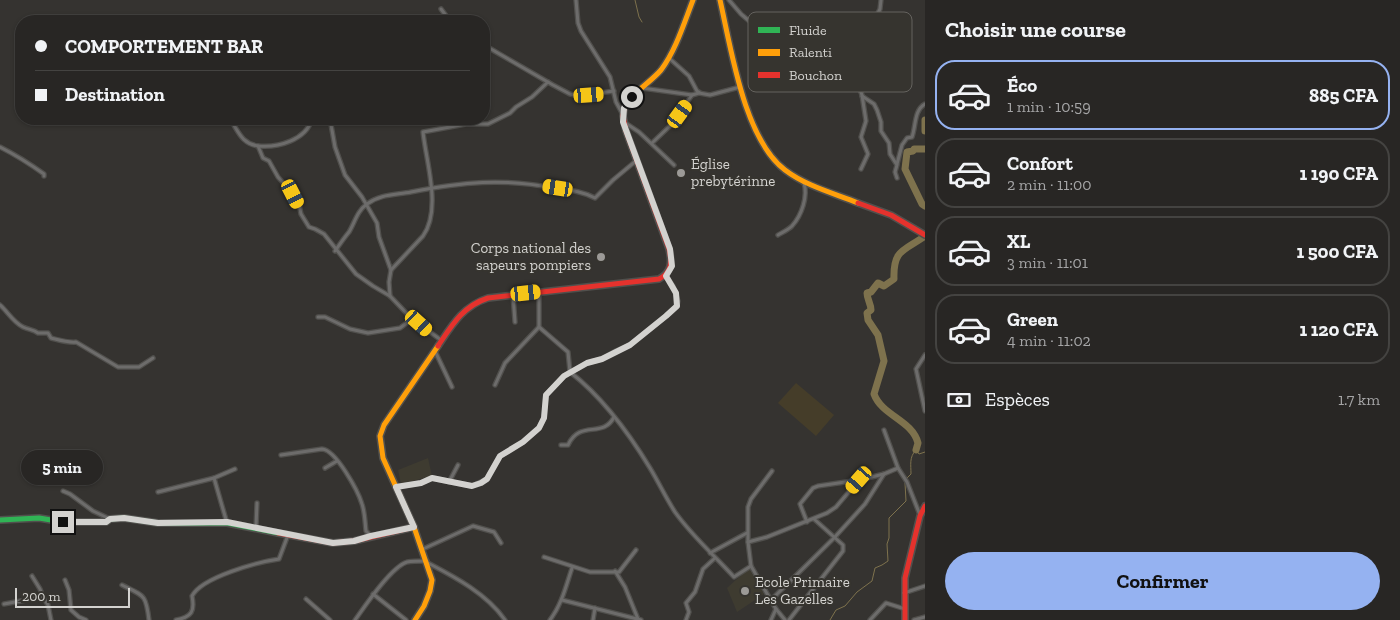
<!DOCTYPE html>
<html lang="fr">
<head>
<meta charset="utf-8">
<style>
  body { margin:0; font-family:"Zilla Slab",serif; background:#343231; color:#f1f3f6; height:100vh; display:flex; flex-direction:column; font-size:19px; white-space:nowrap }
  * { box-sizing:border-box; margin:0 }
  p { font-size:16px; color:#a5a5a6 }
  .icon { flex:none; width:28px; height:28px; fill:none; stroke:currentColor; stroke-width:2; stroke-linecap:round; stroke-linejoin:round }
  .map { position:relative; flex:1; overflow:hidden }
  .side { display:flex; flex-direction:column; background:#282624; width:475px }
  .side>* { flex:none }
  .guide { position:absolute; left:15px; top:15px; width:475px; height:110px; border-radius:20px; box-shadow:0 1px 4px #0004,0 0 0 1px #444341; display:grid; align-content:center; height:110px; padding:0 20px; background:#282624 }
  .scale { position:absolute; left:15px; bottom:12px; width:115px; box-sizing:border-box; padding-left:5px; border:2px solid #d3d2cf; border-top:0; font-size:14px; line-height:18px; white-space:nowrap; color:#d3d2cf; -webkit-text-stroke:4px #36342f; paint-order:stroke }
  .end { position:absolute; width:22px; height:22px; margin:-11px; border:6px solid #d3d2cf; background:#111; box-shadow:0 0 0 2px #111 }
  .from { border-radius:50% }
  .bubble { position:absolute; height:35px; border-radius:18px; background:#282624; box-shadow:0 1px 4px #0004,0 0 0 1px #444341; font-size:16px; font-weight:700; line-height:35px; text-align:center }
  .car { position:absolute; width:15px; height:30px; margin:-15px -8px; border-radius:6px; box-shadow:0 0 4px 1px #0007; background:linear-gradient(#f5c518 24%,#345 0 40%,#f5c518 0 76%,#345 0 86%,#f5c518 0) }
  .guide b { display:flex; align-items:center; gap:18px; height:48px; font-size:19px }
  .guide b+b { border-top:1px solid #444341 }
  .guide i { width:12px; height:12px; background:#f1f3f6 }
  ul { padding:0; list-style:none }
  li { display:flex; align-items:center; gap:15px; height:70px; margin:0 10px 8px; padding:0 10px; border:2px solid #444341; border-radius:20px }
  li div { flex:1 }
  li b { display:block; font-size:19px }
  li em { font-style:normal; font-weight:700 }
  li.on { border-color:#95b2f1 }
  li>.icon { width:45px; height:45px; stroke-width:1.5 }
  h2 { padding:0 20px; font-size:22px; line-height:60px }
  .pay { display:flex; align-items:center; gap:12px; height:55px; padding:0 20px; font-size:19px }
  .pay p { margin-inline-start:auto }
  .button { display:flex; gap:10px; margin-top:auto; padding:10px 20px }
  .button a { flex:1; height:58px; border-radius:30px; background:#95b2f1; color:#111; font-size:20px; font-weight:700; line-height:58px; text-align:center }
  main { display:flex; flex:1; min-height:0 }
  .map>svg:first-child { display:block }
  .built { fill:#3e3b30 }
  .green { fill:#453d29 }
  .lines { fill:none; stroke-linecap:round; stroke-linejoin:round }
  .stream { stroke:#7e724d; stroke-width:1 }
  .river { stroke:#7e724d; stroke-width:7 }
  .street-casing { stroke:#51504d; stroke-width:5.5 }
  .fast-casing { stroke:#51504d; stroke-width:8 }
  .slow-casing { stroke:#51504d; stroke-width:8 }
  .jam-casing { stroke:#51504d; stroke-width:8 }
  .street { stroke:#6d6c6b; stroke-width:3 }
  .fast { stroke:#30b455; stroke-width:5 }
  .slow { stroke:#ff9f0a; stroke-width:5 }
  .jam { stroke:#e5322d; stroke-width:5 }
  .route { stroke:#d3d2cf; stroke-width:6 }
  .poi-dot { fill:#9c9a97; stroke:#36342f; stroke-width:2 }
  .labels { text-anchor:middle; stroke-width:4; stroke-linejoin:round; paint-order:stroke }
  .poi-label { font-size:15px; fill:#d3d2cf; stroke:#36342f; text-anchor:start }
  .key { fill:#36342f; stroke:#65635f; stroke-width:1 }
  .key-label { font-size:14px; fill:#d3d2cf }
</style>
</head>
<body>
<main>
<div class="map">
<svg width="925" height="620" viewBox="0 0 925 620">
  <rect width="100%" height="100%" fill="#353330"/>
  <g class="built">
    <path d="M428 458 432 476 401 484 398 470Z"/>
    <path d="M749 568 764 594 737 612 727 588Z"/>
  </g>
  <path class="green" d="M796 383 834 415 816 436 778 403Z"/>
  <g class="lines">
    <g class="stream">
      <path d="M635 0 639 17 642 22"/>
      <path d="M906 479 911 474C911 465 909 457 916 450L919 454 925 452"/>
      <path d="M830 620 836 610 845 606 857 592 872 581 875 568 882 565 888 561 887 544 889 538V518L906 501 905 483"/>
    </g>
    <g class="river">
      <path d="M925 120V131"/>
      <path d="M925 149H914L913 151 907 152 905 169 922 204 925 206"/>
      <path d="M916 450 918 443C912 420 882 416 874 394L884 361 878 335 868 320 867 313 871 310C871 304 867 299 867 293L871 292 878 283 884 286 894 279C893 249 904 251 925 236"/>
    </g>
    <defs>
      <g id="street">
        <path d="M576 0 578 23 581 31 610 77 616 102 622 113"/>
        <path d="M729 0 741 14 755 26 759 37 770 44 778 45 785 38H790L807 23 825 17"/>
        <path d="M441 9 450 21"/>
        <path d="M484 45 553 85 570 94 578 96 614 91"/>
        <path d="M669 58 689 76 697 91 699 92"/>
        <path d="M642 88 692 95"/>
        <path d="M862 96 874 104 877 110 881 122V131L889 143 890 154 897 165 895 172 897 178"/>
        <path d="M230 119C239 132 241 143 258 146L263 158 269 161 278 177 293 194 299 204 301 214 309 227 315 229 324 234 356 274 373 286 390 296 412 319 441 340"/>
        <path d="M330 119 335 147 345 175 362 197 377 223 379 237 391 270 389 282 390 296"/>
        <path d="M624 122 639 132 674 165"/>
        <path d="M652 143 672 124 692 95 699 93 710 95 740 87"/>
        <path d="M258 146C278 148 306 140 312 119"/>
        <path d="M0 147C16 155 30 164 44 174V176"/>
        <path d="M897 164 902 145 907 138 912 137C916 126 914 110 925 104"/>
        <path d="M861 169 868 154 861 137 866 121 862 95 857 82 858 66 867 35 880 9 881 0"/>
        <path d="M778 235C783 232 788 230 792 226 802 215 808 196 804 183"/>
        <path d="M335 251C340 244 344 238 349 232 355 222 357 211 367 204 380 194 396 195 411 192 463 182 502 178 554 188 568 190 582 191 595 198L613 180 637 160"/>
        <path d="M391 270 423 236C442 209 426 162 423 132L466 124H488L510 113 516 107 532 97 548 82"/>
        <path d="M539 292V327L568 352 570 372C601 396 630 435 650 468 659 483 666 498 675 512 692 536 714 555 734 577L751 566"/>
        <path d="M513 295 515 322"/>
        <path d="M0 305C8 312 13 322 23 327 29 330 33 329 38 333H48L51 338C59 340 68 343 76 342L118 367H139L153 358"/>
        <path d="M318 317H325L350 329 368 333 400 328 412 319"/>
        <path d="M435 351 452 387"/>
        <path d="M925 355 916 369 925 411"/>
        <path d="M495 385 505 363 539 327"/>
        <path d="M884 430 898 468"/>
        <path d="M561 445H568C580 419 603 439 614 417"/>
        <path d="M281 455 322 449C336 450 358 491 362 504 365 513 365 523 366 531L371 536"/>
        <path d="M325 468 337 461"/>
        <path d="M772 471 751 499 748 507V542L751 566 776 609 785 620"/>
        <path d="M214 478 227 523"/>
        <path d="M449 482 458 465"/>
        <path d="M396 487 421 483 432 478 472 486 487 479 500 456 523 442 539 428 544 418 546 395 564 376 587 363 602 359 616 351 630 345 666 316 677 306 678 301 673 286 666 276"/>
        <path d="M63 491 70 494 93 511 110 519"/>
        <path d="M158 492 214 478 235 469"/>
        <path d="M807 522 800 504 813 488 818 486 859 480 884 474 898 468 907 482 920 515"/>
        <path d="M256 527 257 503"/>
        <path d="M748 542 767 537 827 513 836 507 858 481"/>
        <path d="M423 549 473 526 494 532 501 543"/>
        <path d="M710 553 747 533"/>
        <path d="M544 557 590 572H619L636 550"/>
        <path d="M428 563C455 577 487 594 505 620"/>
        <path d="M615 571 625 587 638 619"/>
        <path d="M32 576 40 589 43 597"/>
        <path d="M65 580 69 590 71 610 79 617 86 620"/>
        <path d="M122 585C144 596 146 594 149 620"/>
        <path d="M904 593 925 586"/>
        <path d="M373 594 406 620"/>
        <path d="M306 599 330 620"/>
        <path d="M562 600 641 620"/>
        <path d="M771 600 834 538 865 504 884 474"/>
        <path d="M4 604 43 597 48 605 51 620"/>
        <path d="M176 620C192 617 195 611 192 596 202 577 258 562 279 559L288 535"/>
        <path d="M355 620C365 606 391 567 407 562 413 561 421 561 427 561"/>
        <path d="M550 620C562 604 566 586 572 568"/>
        <path d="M593 620 595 608"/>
        <path d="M686 620 689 612 686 603 695 592 703 569 715 558"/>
        <path d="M771 620 776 609"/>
        <path d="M789 620 843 551V545L814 519"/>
        <path d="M870 620 886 603 905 609"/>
        <path d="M914 620 925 617"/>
      </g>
      <path id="fast" d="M0 520 39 518 63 522H106L110 519 124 518 158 523H227L278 533"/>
      <g id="slow">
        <path d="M720 0C731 48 744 139 785 170 806 186 833 193 858 203"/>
        <path d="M624 109C632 92 649 84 661 70 676 50 684 23 693 0"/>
        <path d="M415 620 424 606 430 591 432 580 414 527 383 458 380 436 384 425 438 346"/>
      </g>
      <g id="jam">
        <path d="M858 203 891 215 925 235"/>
        <path d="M438 346C452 325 463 306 488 298L659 279C672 272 672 262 669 249L626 131 623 116 624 109"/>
        <path d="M278 533 333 543 354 541 414 527"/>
        <path d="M905 620V578L920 516 925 506"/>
      </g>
    </defs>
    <use href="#street" class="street-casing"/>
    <use href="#fast" class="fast-casing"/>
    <use href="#slow" class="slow-casing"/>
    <use href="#jam" class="jam-casing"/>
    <use href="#street" class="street"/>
    <use href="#fast" class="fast"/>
    <use href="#slow" class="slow"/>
    <use href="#jam" class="jam"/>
  </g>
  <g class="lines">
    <path class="route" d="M63 522H106L110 519 124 518 158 523 227 522 333 543 354 541 371 536 414 527 396 487 421 483 432 478 472 486 481 483 487 479 500 456 523 442 539 428 544 418 546 395 564 376 587 363 602 359 630 345 666 316 677 306 676 293 666 276 672 266 670 249 623 122 624 108 632 97"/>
  </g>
  <g class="poi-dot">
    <circle cx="681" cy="173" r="5"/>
    <circle cx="601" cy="257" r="5"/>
    <circle cx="745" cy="591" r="5"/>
  </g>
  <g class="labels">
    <g class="poi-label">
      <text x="691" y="169">Église<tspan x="691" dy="17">prebytérinne</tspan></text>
      <text x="591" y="253" text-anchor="end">Corps national des<tspan x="591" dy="17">sapeurs pompiers</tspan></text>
      <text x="755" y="587">Ecole Primaire<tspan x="755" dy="17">Les Gazelles</tspan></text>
    </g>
  </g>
  <rect x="748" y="12" width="164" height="80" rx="8" class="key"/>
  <rect x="758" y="27" width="22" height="6" fill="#30b455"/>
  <rect x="758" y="49" width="22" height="7" fill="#ff9f0a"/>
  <rect x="758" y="72" width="22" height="6" fill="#e5322d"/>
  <g class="key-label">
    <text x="789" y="35">Fluide</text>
    <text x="789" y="57">Ralenti</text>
    <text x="789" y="80">Bouchon</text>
  </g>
</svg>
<div class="scale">200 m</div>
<i class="end from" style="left:632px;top:97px"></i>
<i class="end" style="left:63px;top:522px"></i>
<div class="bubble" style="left:21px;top:450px;width:82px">5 min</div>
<i class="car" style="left:589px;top:95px;rotate:86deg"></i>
<i class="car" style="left:680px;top:114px;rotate:36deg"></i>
<i class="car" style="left:558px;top:188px;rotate:279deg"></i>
<i class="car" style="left:293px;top:194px;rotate:153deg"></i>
<i class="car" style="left:526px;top:293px;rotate:84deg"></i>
<i class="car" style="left:419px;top:323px;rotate:132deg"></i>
<i class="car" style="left:859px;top:480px;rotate:221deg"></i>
<div class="guide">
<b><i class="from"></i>COMPORTEMENT BAR</b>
<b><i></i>Destination</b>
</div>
</div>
<section class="side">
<h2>Choisir une course</h2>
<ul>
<li class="on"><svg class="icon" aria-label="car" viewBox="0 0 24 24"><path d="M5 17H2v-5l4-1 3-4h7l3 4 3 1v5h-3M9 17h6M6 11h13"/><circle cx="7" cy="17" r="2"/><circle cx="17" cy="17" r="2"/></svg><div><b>Éco</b><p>1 min · 10:59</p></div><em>885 CFA</em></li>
<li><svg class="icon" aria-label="car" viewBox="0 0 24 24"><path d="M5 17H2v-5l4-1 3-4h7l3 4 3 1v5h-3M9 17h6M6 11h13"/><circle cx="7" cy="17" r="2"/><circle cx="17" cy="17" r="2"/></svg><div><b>Confort</b><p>2 min · 11:00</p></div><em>1 190 CFA</em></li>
<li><svg class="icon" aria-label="car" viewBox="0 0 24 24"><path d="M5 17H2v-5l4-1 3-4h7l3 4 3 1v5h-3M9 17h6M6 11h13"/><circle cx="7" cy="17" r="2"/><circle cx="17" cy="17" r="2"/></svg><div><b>XL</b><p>3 min · 11:01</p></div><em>1 500 CFA</em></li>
<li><svg class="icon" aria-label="car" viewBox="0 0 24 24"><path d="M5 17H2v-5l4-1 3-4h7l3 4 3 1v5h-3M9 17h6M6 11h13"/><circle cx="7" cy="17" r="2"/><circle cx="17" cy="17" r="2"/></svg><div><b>Green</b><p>4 min · 11:02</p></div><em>1 120 CFA</em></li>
</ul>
<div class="pay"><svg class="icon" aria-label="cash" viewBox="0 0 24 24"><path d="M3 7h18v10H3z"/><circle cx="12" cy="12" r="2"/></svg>Espèces<p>1.7 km</p></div>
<div class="button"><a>Confirmer</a></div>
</section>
</main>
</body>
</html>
